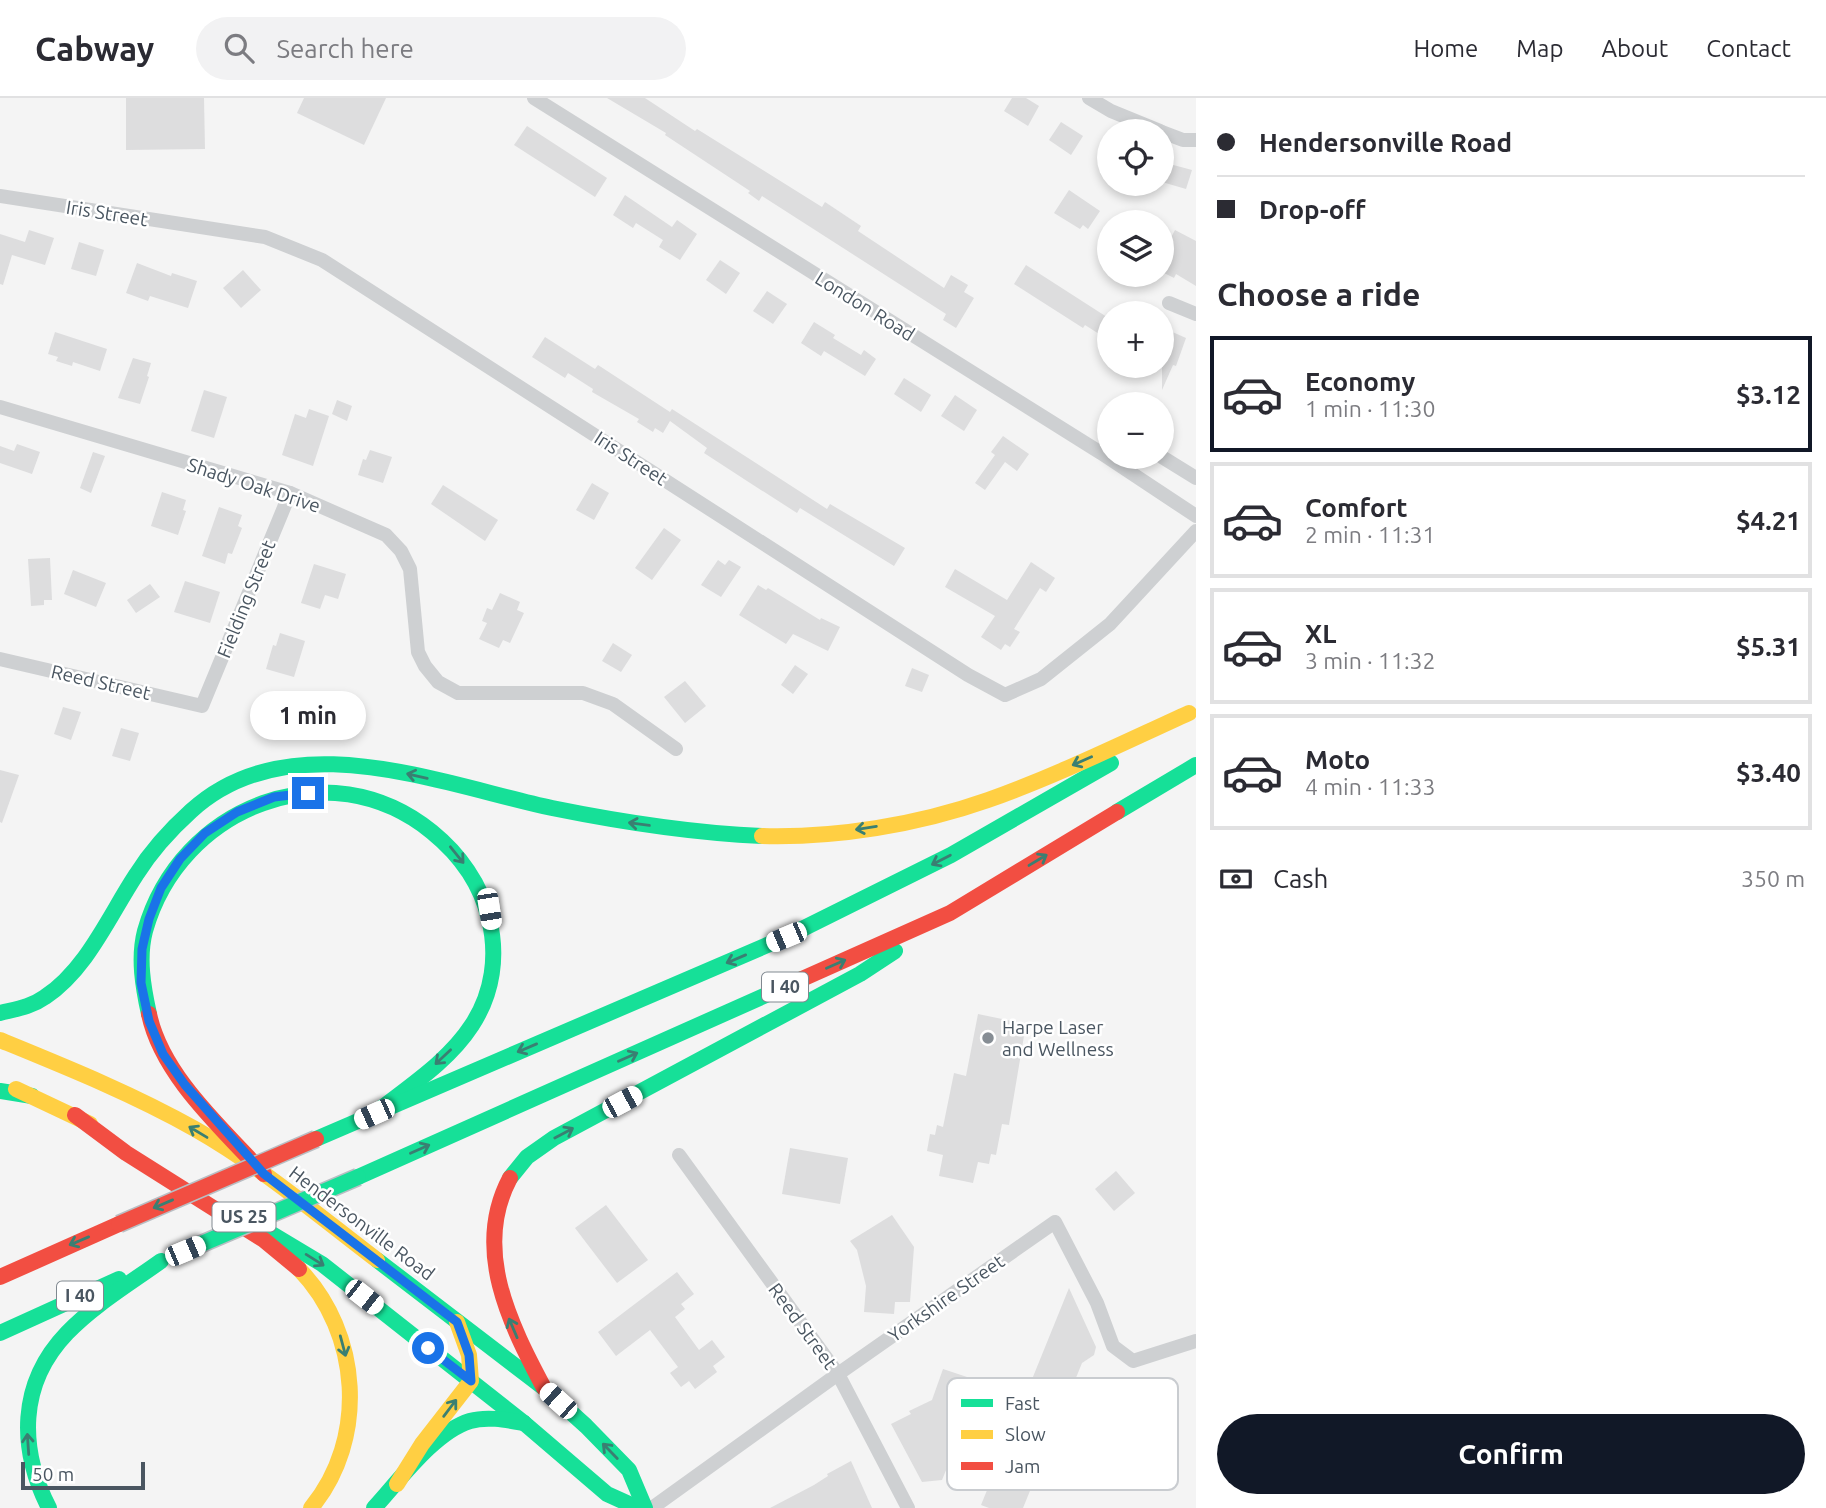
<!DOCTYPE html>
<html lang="en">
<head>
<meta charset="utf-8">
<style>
  body { margin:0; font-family:Ubuntu,sans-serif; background:#f2f2f3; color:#2b2b33; height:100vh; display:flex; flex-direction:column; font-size:26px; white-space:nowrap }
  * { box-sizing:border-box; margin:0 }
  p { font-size:23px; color:#7c7c81 }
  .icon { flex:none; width:38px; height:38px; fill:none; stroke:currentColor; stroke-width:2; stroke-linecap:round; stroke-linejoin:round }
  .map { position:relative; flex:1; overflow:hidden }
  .sheet { display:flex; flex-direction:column; background:#fff; width:630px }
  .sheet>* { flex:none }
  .banner { display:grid; align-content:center; height:154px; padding:0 21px; background:#fff }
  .fabs { position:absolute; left:1097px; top:21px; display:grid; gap:14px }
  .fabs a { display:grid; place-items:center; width:77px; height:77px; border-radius:50%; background:#fff; box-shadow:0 4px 10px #0003; font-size:35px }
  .scale { position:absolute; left:21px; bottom:18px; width:124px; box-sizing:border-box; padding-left:7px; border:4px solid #4a5661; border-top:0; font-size:19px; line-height:24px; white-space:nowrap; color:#4a5661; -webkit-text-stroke:5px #fff; paint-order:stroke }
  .end { position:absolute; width:32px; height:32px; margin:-16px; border:9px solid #1a73e8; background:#fff; box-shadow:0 0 0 4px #fff }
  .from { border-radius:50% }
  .bubble { position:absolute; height:49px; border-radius:24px; background:#fff; box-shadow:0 4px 10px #0003; font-size:23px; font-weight:700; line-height:49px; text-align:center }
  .car { position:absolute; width:21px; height:42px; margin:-21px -10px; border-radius:9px; box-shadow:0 0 5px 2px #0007; background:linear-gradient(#fff 24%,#345 0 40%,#fff 0 76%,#345 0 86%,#fff 0) }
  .banner b { display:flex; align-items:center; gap:24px; height:66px; font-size:26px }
  .banner b+b { border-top:2px solid #e1e1e2 }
  .banner i { width:18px; height:18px; background:#2b2b33 }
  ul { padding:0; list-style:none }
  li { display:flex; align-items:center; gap:21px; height:116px; margin:0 14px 10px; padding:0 7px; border:4px solid #e1e1e2; border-radius:0px }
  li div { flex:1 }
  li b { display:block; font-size:26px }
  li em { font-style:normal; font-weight:700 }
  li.current { border-color:#111827 }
  li>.icon { width:63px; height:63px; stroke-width:1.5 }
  h2 { padding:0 21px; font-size:32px; line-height:84px }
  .pay { display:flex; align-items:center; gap:18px; height:77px; padding:0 21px; font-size:26px }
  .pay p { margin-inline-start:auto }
  .action { display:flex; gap:14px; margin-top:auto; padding:14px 21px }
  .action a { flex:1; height:80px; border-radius:42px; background:#111827; color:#fff; font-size:28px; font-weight:700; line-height:80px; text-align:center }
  header { display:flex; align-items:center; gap:42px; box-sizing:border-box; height:98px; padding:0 35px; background:#fff; border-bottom:2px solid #e1e1e2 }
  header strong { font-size:33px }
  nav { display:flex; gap:38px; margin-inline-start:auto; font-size:24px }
  .search { width:490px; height:63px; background:#f2f2f3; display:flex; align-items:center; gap:18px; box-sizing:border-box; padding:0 24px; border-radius:38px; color:#7c7c81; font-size:26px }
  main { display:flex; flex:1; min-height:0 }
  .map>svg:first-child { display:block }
  .building { fill:#ddddde }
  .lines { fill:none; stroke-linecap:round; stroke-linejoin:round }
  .street { stroke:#ced0d2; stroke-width:14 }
  .fast { stroke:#16e098; stroke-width:16 }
  .slow { stroke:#ffcf43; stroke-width:16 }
  .jam { stroke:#f24e42; stroke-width:16 }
  .fast-bridge-casing { stroke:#b9bec3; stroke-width:19; stroke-linecap:butt }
  .jam-bridge-casing { stroke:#b9bec3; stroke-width:19; stroke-linecap:butt }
  .fast-bridge { stroke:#16e098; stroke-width:16 }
  .jam-bridge { stroke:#f24e42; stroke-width:16 }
  .oneway { stroke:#3a7f72 }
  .route { stroke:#1a73e8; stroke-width:9 }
  .poi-dot { fill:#868d94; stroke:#fff; stroke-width:2.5 }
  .labels { text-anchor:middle; stroke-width:5; stroke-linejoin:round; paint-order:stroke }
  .shield { fill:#fff; stroke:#808990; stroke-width:2 }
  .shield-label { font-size:18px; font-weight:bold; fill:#4a5661 }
  .street-label { font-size:19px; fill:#4a5661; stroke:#fff }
  .poi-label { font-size:19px; fill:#4a5661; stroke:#fff; text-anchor:start }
  .key { fill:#fff; stroke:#c9ccd0; stroke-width:2 }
  .key-label { font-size:19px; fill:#4a5661 }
</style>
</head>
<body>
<header>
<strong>Cabway</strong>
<div class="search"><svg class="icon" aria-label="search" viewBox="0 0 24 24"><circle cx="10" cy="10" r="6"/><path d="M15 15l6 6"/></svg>Search here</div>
<nav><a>Home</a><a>Map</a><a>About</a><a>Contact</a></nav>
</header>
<main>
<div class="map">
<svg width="1196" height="1410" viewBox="0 0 1196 1410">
  <rect width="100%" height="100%" fill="#f4f4f4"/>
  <g class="building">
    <path d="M126 0H204L205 51 126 52Z"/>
    <path d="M304 0H386L364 47 297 15Z"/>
    <path d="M607 0H645L695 33 697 31 822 109 825 104 861 128 858 133 944 190 951 177 968 187 964 194 974 200 956 230 943 222 946 216 762 98 759 103 748 95 750 93 665 37 666 35Z"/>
    <path d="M1012 0H1026L1039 8 1028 28 1004 13Z"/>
    <path d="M1061 24 1083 38 1071 57 1049 42Z"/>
    <path d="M527 28 607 80 595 99 514 47Z"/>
    <path d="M1166 65 1192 72 1186 91 1162 84Z"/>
    <path d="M1069 92 1100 113 1088 131 1083 127 1080 131 1054 115Z"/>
    <path d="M625 97 672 129 677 122 697 136 680 162 659 149 663 142 636 125 633 130 613 117Z"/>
    <path d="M29 132 54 140 45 167 12 157 3 187 0 186V136L25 144Z"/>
    <path d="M1175 132 1196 143V188L1176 176 1174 180 1162 174V156Z"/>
    <path d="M79 144 104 152 96 178 71 171Z"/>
    <path d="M720 162 740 175 726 196 706 182Z"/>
    <path d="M137 165 171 178 172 175 197 183 188 210 150 198 148 203 126 195Z"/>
    <path d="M1026 167 1110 221V243L1085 227 1083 230 1014 186Z"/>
    <path d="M243 172 261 192 241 210 223 190Z"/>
    <path d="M767 193 787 206 773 226 753 213Z"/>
    <path d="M814 224 835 237 833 240 861 257 864 252 876 261 865 278 824 253 821 258 801 245Z"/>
    <path d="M1168 232 1186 240 1176 268 1173 267 1162 292V238L1165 240Z"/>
    <path d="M55 234 107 251 100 273 73 264 72 268 56 263 58 259 48 256Z"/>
    <path d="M545 239 595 271 598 267 670 314 672 311 827 411 830 406 905 450 894 468 800 410 797 415 747 383 704 355 707 350 670 323 663 335 655 330 653 334 637 324 639 321 592 294 593 291 568 275 565 280 532 259Z"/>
    <path d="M133 260 151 265 147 278 149 279 140 306 118 300Z"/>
    <path d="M904 280 931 297 921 314 894 296Z"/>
    <path d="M204 292 227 299 214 340 191 333Z"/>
    <path d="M955 297 977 312 964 333 941 318Z"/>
    <path d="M337 302 352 308 347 323 332 316Z"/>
    <path d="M309 311 329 318 313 368 282 357 295 316 306 320Z"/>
    <path d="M1003 338 1029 356 1017 373 1005 364 985 392 975 385 995 357 991 354Z"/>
    <path d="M17 346 40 354 32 376 0 365V348L14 353Z"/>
    <path d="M370 352 392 359 383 385 358 377 363 361 366 362Z"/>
    <path d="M93 354 105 358 91 395 80 390Z"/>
    <path d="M592 385 609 395 594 422 576 412Z"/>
    <path d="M443 387 498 422 485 443 431 406Z"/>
    <path d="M162 394 186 402 183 412 186 413 178 437 151 428Z"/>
    <path d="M219 409 242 417 238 428 242 430 232 456 228 455 225 466 202 458Z"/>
    <path d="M664 430 681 442 652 482 635 470Z"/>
    <path d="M50 460 52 502H44V507L31 508 28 461Z"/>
    <path d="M718 462 725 467 729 462 741 469 721 499 701 487Z"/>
    <path d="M1031 464 1055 480 1046 494 1040 490 1014 531 1020 534 1010 549 1005 546 1001 552 981 539 995 518 945 489 955 471 1007 502Z"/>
    <path d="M314 466 346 476 338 501 325 497 320 511 301 505Z"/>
    <path d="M73 472 106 485 96 509 64 496Z"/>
    <path d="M185 483 220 494 210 525 174 514Z"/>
    <path d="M150 486 160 499 136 515 127 502Z"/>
    <path d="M758 487 766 492 768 490 820 522 821 520 840 529 828 553 793 536 786 546 739 517Z"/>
    <path d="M500 495 520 504 517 512 524 515 510 545 503 542 499 550 479 541 487 525 482 523 487 510 492 512Z"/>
    <path d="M280 535 305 543 294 579 266 571 273 547 276 548Z"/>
    <path d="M613 545 632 557 621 574 602 563Z"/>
    <path d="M795 567 808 576 793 596 781 587Z"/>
    <path d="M912 570 929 577 922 594 905 588Z"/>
    <path d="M685 583 706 608 685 625 664 599Z"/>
    <path d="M63 609 81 614 71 642 54 636Z"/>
    <path d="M121 630 139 635 130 663 112 658Z"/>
    <path d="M0 672 19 677 2 725 0 724Z"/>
    <path d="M978 916 1026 926 1009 1027 1002 1026 996 1057 991 1056 989 1066 978 1064 973 1085 939 1078 943 1057 927 1053 930 1036 935 1037 937 1027 943 1029 954 975 966 978Z"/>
    <path d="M790 1050 848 1060 840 1106 782 1096Z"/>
    <path d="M1116 1073 1135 1095 1114 1113 1095 1091Z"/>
    <path d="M606 1107 648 1162 617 1185 575 1130Z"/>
    <path d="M892 1117 914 1149 910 1204H895L894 1216 864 1214 866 1188 857 1152 850 1143Z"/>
    <path d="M677 1174 694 1196 681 1206 685 1211 675 1219 699 1252 712 1242 725 1259 713 1268 717 1274 695 1291 689 1283 681 1289 670 1275 678 1269 650 1232 616 1258 598 1234Z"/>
    <path d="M1069 1190 1096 1249 1094 1257 1082 1265 1023 1410H989L981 1407Z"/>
    <path d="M943 1271 982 1284 942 1382 922 1384 891 1326 911 1316 909 1313 932 1302Z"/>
    <path d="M851 1363 872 1410H770L814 1387 828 1378 827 1376Z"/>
  </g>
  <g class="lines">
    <g class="street">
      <path d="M534 0 1101 355 1196 418"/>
      <path d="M1089 0 1111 13 1160 33"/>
      <path d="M1162 34 1183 42H1196"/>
      <path d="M0 98 265 139 322 162 968 577 1005 597 1041 581 1110 526 1196 433"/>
      <path d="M1169 205 1196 216"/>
      <path d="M0 309 290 395 386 437 401 453 410 471 418 554 425 568 438 584 458 595H583L613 606 676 651"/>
      <path d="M1162 359 1196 380"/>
      <path d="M0 561 202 608 290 395"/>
      <path d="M679 1057 838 1276 908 1410"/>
      <path d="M652 1410 838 1276 1055 1124 1097 1205 1113 1248 1133 1263 1196 1243"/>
    </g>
    <g class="fast">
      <path d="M1117 714 1196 667"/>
      <path d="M0 915C16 911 31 909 45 899 87 871 109 818 136 777 151 753 170 732 191 713 289 623 440 686 552 710 621 724 691 735 762 738"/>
      <path d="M149 916C143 889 138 860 145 833 180 708 329 650 432 734 459 756 481 786 489 821 498 857 493 895 472 927 448 964 408 989 374 1016"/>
      <path d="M0 993 32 998"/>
      <path d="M316 1041 786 839 951 757 1111 665"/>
      <path d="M358 1079 802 881"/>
      <path d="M510 1080 527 1059 554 1040 860 876 895 853"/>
      <path d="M272 1136 322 1166 524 1325 607 1396 638 1410"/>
      <path d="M377 1162 544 1290 586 1328 629 1372 645 1410"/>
      <path d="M0 1235 119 1181"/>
      <path d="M49 1410C19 1351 18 1286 67 1235 94 1207 129 1186 161 1163"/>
      <path d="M374 1410C399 1383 434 1334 470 1323 487 1318 507 1322 524 1325"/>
    </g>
    <g class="slow">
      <path d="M762 738C836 740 917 727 988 702 1056 678 1123 645 1189 615"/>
      <path d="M0 942C66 969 133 996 195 1031 260 1068 318 1117 377 1162"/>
      <path d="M16 991 90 1026"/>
      <path d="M299 1171C361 1235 368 1341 311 1410"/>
      <path d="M397 1386 422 1346 471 1283 469 1257 457 1224"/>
    </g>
    <g class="jam">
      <path d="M802 881 950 815 1117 714"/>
      <path d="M149 916C162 978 223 1031 264 1076"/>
      <path d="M75 1017 126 1055 264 1142 299 1171"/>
      <path d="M510 1080C472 1151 510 1226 544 1290"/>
      <path d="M0 1179 119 1126"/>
    </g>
    <defs>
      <path id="fast-bridge" d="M185 1153 358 1079"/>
      <path id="jam-bridge" d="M119 1126 316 1041"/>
    </defs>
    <use href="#fast-bridge" class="fast-bridge-casing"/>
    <use href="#jam-bridge" class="jam-bridge-casing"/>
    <use href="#fast-bridge" class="fast-bridge"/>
    <use href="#jam-bridge" class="jam-bridge"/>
  </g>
  <defs><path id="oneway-shaft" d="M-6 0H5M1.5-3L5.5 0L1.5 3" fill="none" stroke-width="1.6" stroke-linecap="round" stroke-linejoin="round" transform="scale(1.75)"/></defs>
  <g class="oneway">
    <use href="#oneway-shaft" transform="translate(1082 663) rotate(156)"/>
    <use href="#oneway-shaft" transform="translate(417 678) rotate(-167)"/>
    <use href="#oneway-shaft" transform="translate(639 726) rotate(-172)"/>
    <use href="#oneway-shaft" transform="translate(866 730) rotate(171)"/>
    <use href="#oneway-shaft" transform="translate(457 757) rotate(51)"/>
    <use href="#oneway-shaft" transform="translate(941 762) rotate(153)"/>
    <use href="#oneway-shaft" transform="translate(1038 762) rotate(-31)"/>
    <use href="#oneway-shaft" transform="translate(736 861) rotate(157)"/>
    <use href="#oneway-shaft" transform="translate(836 866) rotate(-24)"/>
    <use href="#oneway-shaft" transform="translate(527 950) rotate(157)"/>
    <use href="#oneway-shaft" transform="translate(443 959) rotate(137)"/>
    <use href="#oneway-shaft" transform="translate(628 959) rotate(-24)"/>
    <use href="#oneway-shaft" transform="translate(198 1034) rotate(-149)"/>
    <use href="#oneway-shaft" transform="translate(564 1035) rotate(-28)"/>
    <use href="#oneway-shaft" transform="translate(420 1051) rotate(-24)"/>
    <use href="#oneway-shaft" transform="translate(163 1106) rotate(157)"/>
    <use href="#oneway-shaft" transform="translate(79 1143) rotate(157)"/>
    <use href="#oneway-shaft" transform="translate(315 1162) rotate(32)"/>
    <use href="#oneway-shaft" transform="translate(513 1230) rotate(-113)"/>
    <use href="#oneway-shaft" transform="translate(343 1248) rotate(75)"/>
    <use href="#oneway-shaft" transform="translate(450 1310) rotate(-53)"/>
    <use href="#oneway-shaft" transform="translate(28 1346) rotate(-94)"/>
    <use href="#oneway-shaft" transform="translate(610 1353) rotate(-134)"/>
  </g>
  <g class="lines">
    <path class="route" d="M308 695 274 699 237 714 205 735 180 761 161 790 149 821 142 851 141 885 149 923 163 956 185 987 264 1076 457 1224 469 1257 471 1283 428 1250"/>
  </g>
  <circle class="poi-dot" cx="988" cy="940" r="7"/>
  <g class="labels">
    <g class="shield">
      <rect x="762" y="874.5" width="46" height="29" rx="5"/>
      <rect x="212.5" y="1104.5" width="63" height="29" rx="5"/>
      <rect x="57" y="1183.5" width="46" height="29" rx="5"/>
    </g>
    <g class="shield-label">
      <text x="785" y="895">I 40</text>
      <text x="244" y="1125">US 25</text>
      <text x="80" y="1204">I 40</text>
    </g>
    <g class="street-label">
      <text transform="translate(107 115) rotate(9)" y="7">Iris Street</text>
      <text transform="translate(865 208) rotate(32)" y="7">London Road</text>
      <text transform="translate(631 360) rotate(33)" y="7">Iris Street</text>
      <text transform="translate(254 387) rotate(18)" y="7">Shady Oak Drive</text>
      <text transform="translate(246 501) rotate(-68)" y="7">Fielding Street</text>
      <text transform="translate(101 584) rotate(13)" y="7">Reed Street</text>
      <text transform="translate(362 1125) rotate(37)" y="7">Hendersonville Road</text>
      <text transform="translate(946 1200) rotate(-35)" y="7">Yorkshire Street</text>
      <text transform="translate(803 1228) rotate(54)" y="7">Reed Street</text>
    </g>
    <g class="poi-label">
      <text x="1002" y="936">Harpe Laser<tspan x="1002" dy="22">and Wellness</tspan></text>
    </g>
  </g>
  <rect x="947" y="1280" width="231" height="112" rx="10" class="key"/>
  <rect x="961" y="1301" width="32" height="8" fill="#16e098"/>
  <rect x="961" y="1332" width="32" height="9" fill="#ffcf43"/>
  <rect x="961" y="1364" width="32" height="8" fill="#f24e42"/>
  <g class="key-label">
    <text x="1005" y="1312">Fast</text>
    <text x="1005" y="1343">Slow</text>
    <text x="1005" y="1375">Jam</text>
  </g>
</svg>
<div class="fabs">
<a><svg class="icon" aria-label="locate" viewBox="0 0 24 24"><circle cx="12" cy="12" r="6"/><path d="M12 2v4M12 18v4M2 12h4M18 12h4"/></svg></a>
<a><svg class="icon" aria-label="layers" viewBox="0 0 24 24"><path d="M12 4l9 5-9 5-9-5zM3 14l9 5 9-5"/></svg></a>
<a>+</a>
<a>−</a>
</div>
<div class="scale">50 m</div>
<i class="end from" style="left:428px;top:1250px"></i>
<i class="end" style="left:308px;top:695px"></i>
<div class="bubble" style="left:250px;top:593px;width:116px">1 min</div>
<i class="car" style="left:489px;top:811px;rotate:171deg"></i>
<i class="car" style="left:786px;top:839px;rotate:247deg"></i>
<i class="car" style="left:622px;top:1004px;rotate:62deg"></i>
<i class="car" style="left:374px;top:1016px;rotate:246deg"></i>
<i class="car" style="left:185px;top:1153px;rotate:67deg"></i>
<i class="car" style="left:364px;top:1199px;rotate:128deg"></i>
<i class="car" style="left:558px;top:1303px;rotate:312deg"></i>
</div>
<section class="sheet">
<div class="banner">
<b><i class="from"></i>Hendersonville Road</b>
<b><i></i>Drop-off</b>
</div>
<h2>Choose a ride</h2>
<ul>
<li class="current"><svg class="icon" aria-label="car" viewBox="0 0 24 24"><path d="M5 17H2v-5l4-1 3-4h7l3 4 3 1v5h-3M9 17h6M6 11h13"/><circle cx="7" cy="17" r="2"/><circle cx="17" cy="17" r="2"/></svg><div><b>Economy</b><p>1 min · 11:30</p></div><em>$3.12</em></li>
<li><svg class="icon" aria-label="car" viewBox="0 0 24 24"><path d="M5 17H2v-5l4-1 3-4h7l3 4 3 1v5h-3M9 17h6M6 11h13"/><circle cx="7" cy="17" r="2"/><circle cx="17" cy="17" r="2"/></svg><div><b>Comfort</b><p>2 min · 11:31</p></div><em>$4.21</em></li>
<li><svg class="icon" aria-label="car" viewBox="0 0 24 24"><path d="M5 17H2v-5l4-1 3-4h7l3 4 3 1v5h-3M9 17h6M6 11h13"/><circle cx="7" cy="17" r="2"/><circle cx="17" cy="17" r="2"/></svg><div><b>XL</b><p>3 min · 11:32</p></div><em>$5.31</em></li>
<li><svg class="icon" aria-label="car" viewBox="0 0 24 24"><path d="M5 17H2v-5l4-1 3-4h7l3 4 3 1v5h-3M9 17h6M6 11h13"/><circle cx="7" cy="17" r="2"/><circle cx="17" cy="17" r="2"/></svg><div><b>Moto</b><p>4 min · 11:33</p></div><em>$3.40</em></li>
</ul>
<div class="pay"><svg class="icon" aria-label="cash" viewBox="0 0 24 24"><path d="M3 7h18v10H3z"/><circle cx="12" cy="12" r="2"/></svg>Cash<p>350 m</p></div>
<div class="action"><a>Confirm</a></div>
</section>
</main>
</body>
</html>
